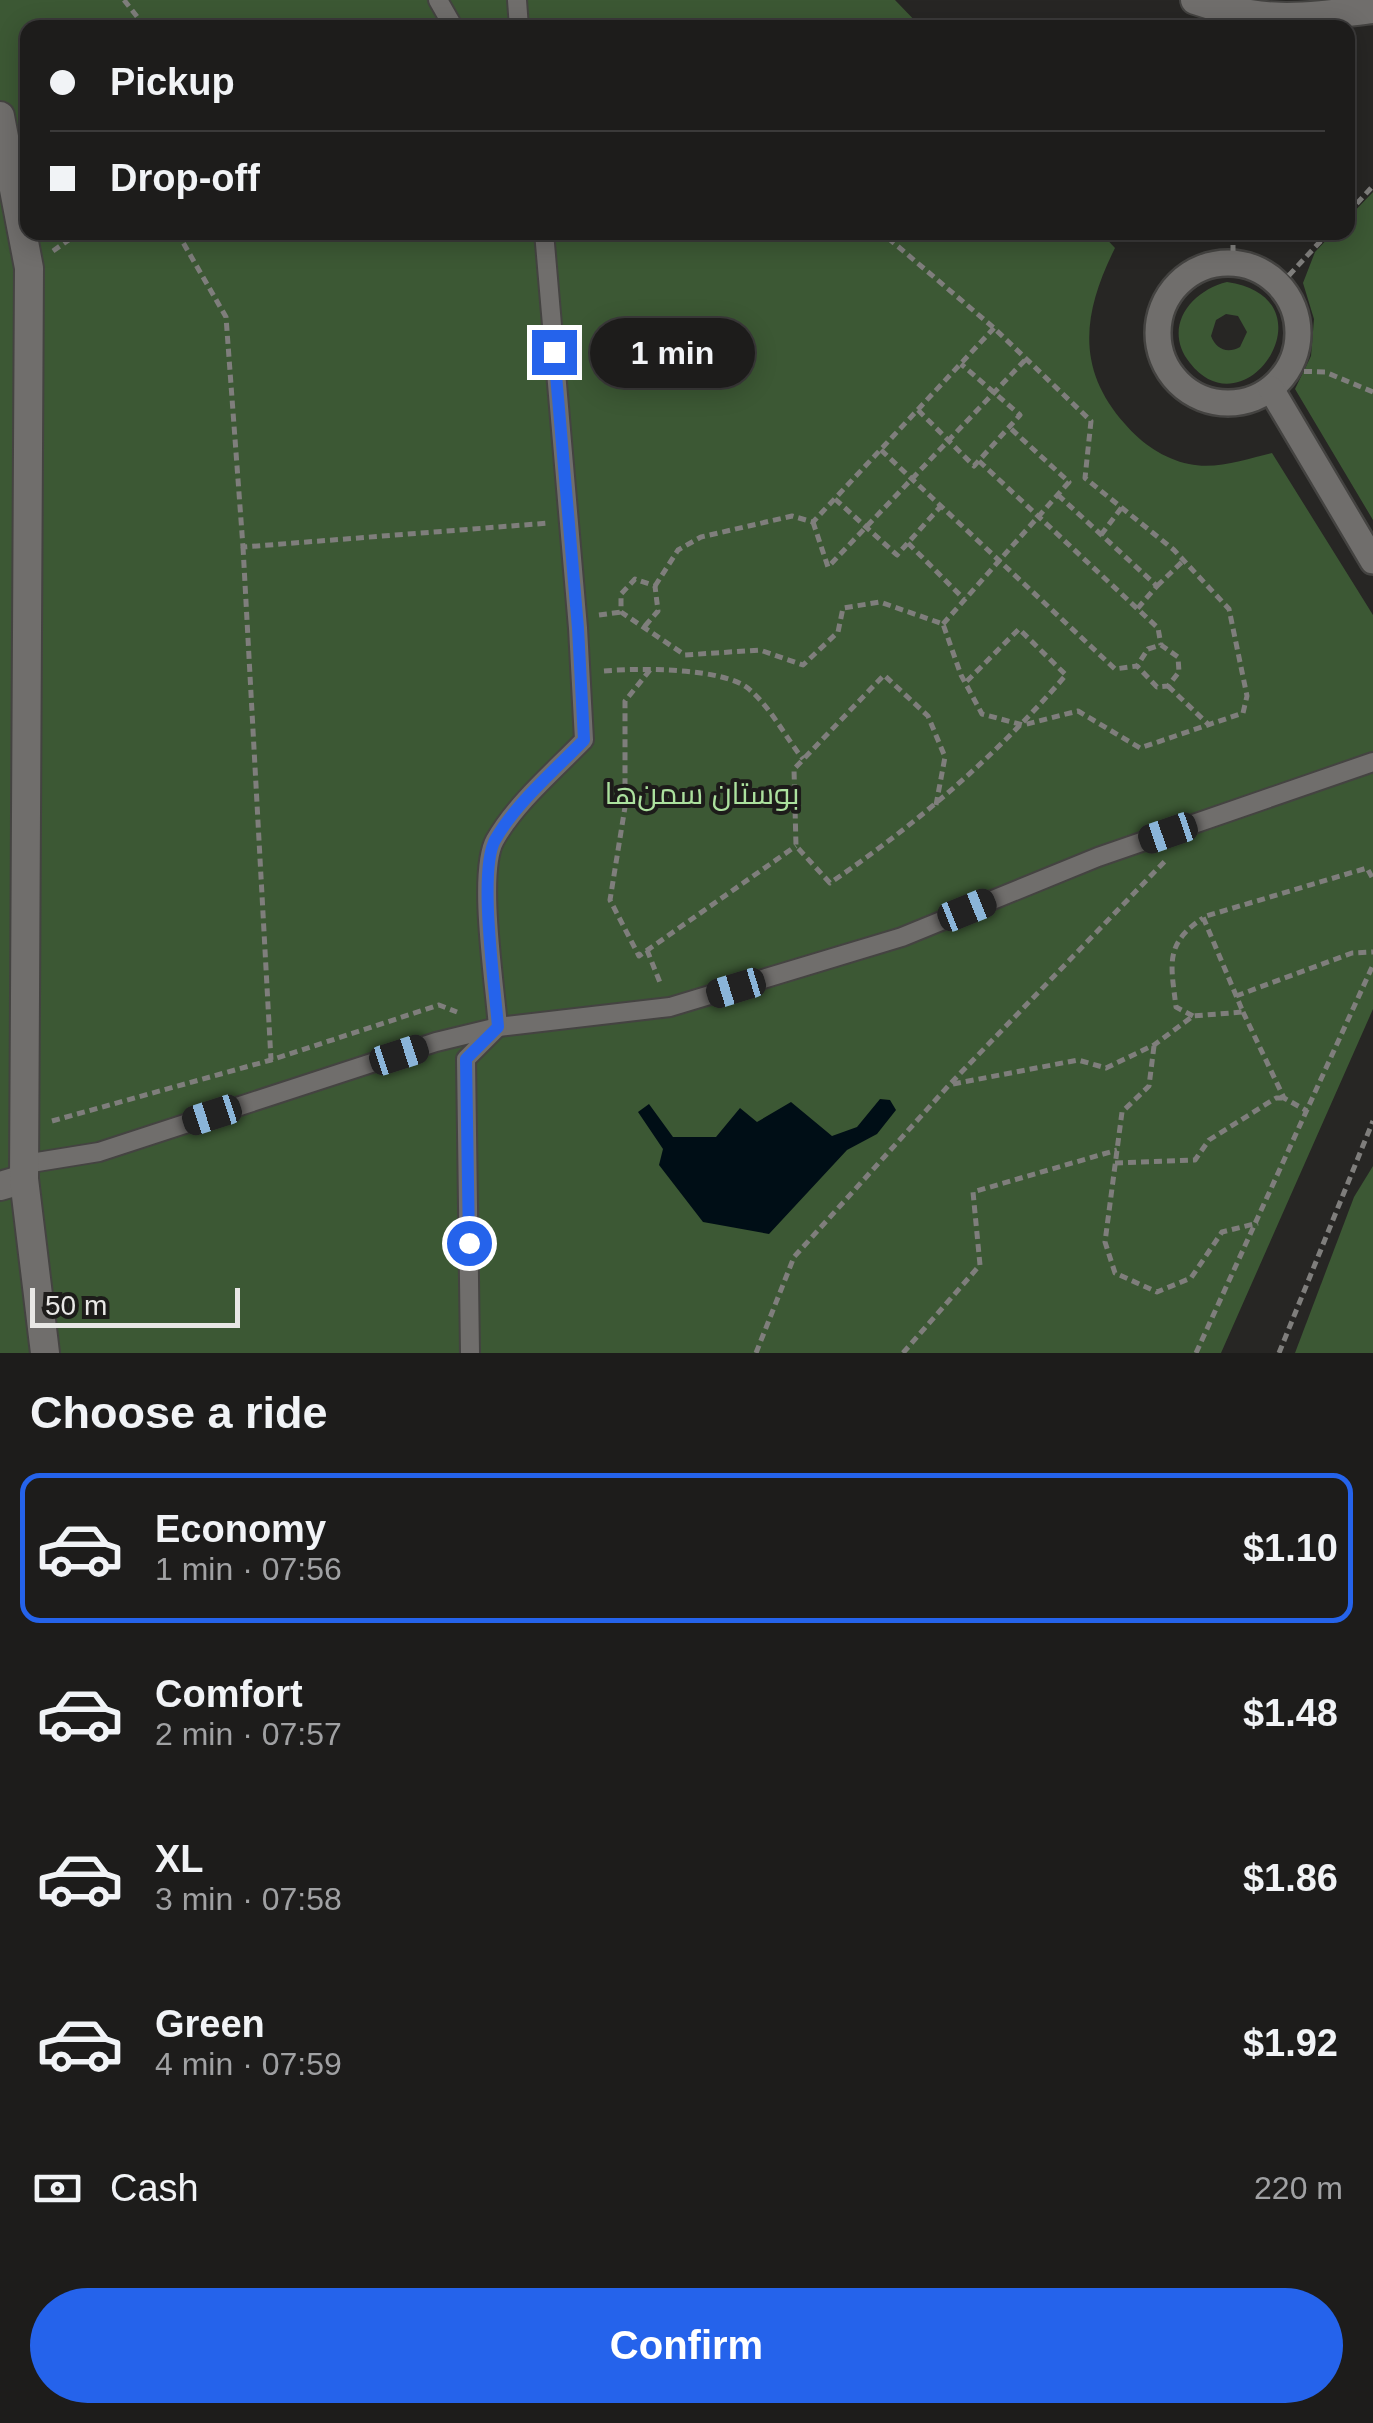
<!DOCTYPE html>
<html lang="en">
<head>
<meta charset="utf-8">
<style>
  body { margin:0; font-family:Helvetica,Cairo,sans-serif; background:#252524; color:#f1f3f6; height:100vh; display:flex; flex-direction:column; font-size:38px; white-space:nowrap }
  * { box-sizing:border-box; margin:0 }
  p { font-size:32px; color:#a0a1a3 }
  .icon { flex:none; width:55px; height:55px; fill:none; stroke:currentColor; stroke-width:2; stroke-linecap:round; stroke-linejoin:round }
  .map { position:relative; height:1353px; overflow:hidden }
  .sheet { display:flex; flex-direction:column; background:#1d1c1b; flex:1 }
  .sheet>* { flex:none }
  .top-card { position:absolute; left:20px; top:20px; width:1335px; height:220px; border-radius:20px; box-shadow:0 5px 25px #0003,0 0 0 2px #3b3a3a; display:grid; align-content:center; height:220px; padding:0 30px; background:#1d1c1b }
  .scale { position:absolute; left:30px; bottom:25px; width:210px; box-sizing:border-box; padding-left:10px; border:5px solid #e8e7e5; border-top:0; font-size:28px; line-height:35px; white-space:nowrap; color:#e8e7e5; -webkit-text-stroke:8px #1d1c1a; paint-order:stroke }
  .end { position:absolute; width:45px; height:45px; margin:-22px; border:12px solid #2563eb; background:#fff; box-shadow:0 0 0 5px #fff }
  .from { border-radius:50% }
  .bubble { position:absolute; height:70px; border-radius:35px; background:#1d1c1b; box-shadow:0 5px 25px #0003,0 0 0 2px #3b3a3a; font-size:32px; font-weight:700; line-height:70px; text-align:center }
  .car { position:absolute; width:30px; height:60px; margin:-30px -15px; border-radius:12px; box-shadow:0 0 8px 2px #0007; background:linear-gradient(#222 24%,#8ab4d8 0 40%,#222 0 76%,#8ab4d8 0 86%,#222 0) }
  .top-card b { display:flex; align-items:center; gap:35px; height:95px; font-size:38px }
  .top-card b+b { border-top:2px solid #3b3a3a }
  .top-card i { width:25px; height:25px; background:#f1f3f6 }
  ul { padding:0; list-style:none }
  li { display:flex; align-items:center; gap:30px; height:150px; margin:0 20px 15px; padding:0 10px; border:5px solid transparent; border-radius:20px }
  li div { flex:1 }
  li b { display:block; font-size:38px }
  li em { font-style:normal; font-weight:700 }
  li.active { border-color:#2563eb }
  li>.icon { width:90px; height:90px; stroke-width:1.5 }
  h2 { padding:0 30px; font-size:45px; line-height:120px }
  .pay { display:flex; align-items:center; gap:25px; height:110px; padding:0 30px; font-size:38px }
  .pay p { margin-inline-start:auto }
  .action { display:flex; gap:20px; margin-top:auto; padding:20px 30px }
  .action a { flex:1; height:115px; border-radius:60px; background:#2563eb; color:#fff; font-size:40px; font-weight:700; line-height:115px; text-align:center }
  .map>svg:first-child { display:block }
  .green { fill:#3c5834; fill-rule:evenodd }
  .water { fill:#000e16 }
  .lines { fill:none; stroke-linecap:round; stroke-linejoin:round }
  .service-casing { stroke:#444341; stroke-width:22 }
  .pedestrian-casing { stroke:#444341; stroke-width:30 }
  .minor-casing { stroke:#444341; stroke-width:32 }
  .tertiary-casing { stroke:#444341; stroke-width:32 }
  .path { stroke:#7f7e7c; stroke-width:5; stroke-dasharray:8 5; stroke-linecap:butt }
  .service { stroke:#706e6c; stroke-width:18 }
  .pedestrian { stroke:#706e6c; stroke-width:25 }
  .minor { stroke:#706e6c; stroke-width:28 }
  .tertiary { stroke:#706e6c; stroke-width:28 }
  .route { stroke:#2563eb; stroke-width:12 }
  .labels { text-anchor:middle; stroke-width:8; stroke-linejoin:round; paint-order:stroke }
  .park-label { font-size:30px; fill:#ace19e; stroke:#1d1c1a }
</style>
</head>
<body>
<div class="map">
<svg width="1373" height="1353" viewBox="0 0 1373 1353">
  <rect width="100%" height="100%" fill="#272624"/>
  <g class="green">
    <path d="M0 0H895L921 27 28 28V232L1101 233 1115 248C1083 312 1075 368 1125 424 1141 443 1164 459 1189 464 1216 470 1246 459 1272 453L1373 615V1009L1221 1353H0Z"/>
    <path d="M1373 192V520L1295 389 1311 356 1314 319 1303 283 1315 252 1333 233 1348 232V218Z"/>
    <path d="M1227 282C1336 298 1246 435 1190 363 1162 328 1190 291 1227 282ZM1226 314 1238 316 1247 332 1240 347C1227 354 1216 349 1211 336L1216 320Z"/>
    <path d="M1373 1166V1353H1295L1354 1197Z"/>
  </g>
  <path class="water" d="M880 1099 890 1100 896 1110 877 1134 847 1150 769 1234 703 1222 659 1165 663 1149 638 1112 649 1104 673 1137H716L740 1108 757 1122 791 1102 832 1136 857 1127Z"/>
  <g class="lines">
    <defs>
      <g id="service">
        <path d="M438 0 454 28"/>
        <path d="M517 0 519 28"/>
        <path d="M25 1164 99 1152 436 1042 498 1027 670 1007 902 937 1098 857 1373 762"/>
        <path d="M470 1353 466 1059 498 1027C495 986 477 872 495 840 516 803 554 771 584 740L578 628 544 232"/>
      </g>
      <g id="pedestrian">
        <circle cx="1228" cy="333" r="70"/>
        <path d="M1271 389 1373 561"/>
      </g>
      <path id="minor" d="M0 1186 24 1179"/>
      <g id="tertiary">
        <path d="M1195 0C1264 24 1302 18 1373 9"/>
        <path d="M0 116 29 268 24 1179 45 1353"/>
      </g>
    </defs>
    <use href="#service" class="service-casing"/>
    <use href="#pedestrian" class="pedestrian-casing"/>
    <use href="#minor" class="minor-casing"/>
    <use href="#tertiary" class="tertiary-casing"/>
    <g class="path">
      <path d="M124 0 146 28"/>
      <path d="M1348 213 1373 186"/>
      <path d="M177 232 226 317 243 547 549 523"/>
      <path d="M1233 232V262"/>
      <path d="M53 251 80 232"/>
      <path d="M1280 285 1329 232"/>
      <path d="M1291 371 1325 372 1373 392"/>
      <path d="M918 410 974 466 1020 415 961 364"/>
      <path d="M881 450 1115 669 1137 666 1157 687 1168 686 1179 672 1178 657 1161 645 1148 649 1137 666"/>
      <path d="M979 461 1158 628 1161 645"/>
      <path d="M1058 495 1157 586 1137 609"/>
      <path d="M835 499 897 555 941 506"/>
      <path d="M813 522 828 567 1026 359"/>
      <path d="M1101 535 1122 507"/>
      <path d="M908 543 964 599"/>
      <path d="M243 547 271 1060"/>
      <path d="M655 586 678 550 701 537 792 516 813 522 994 328"/>
      <path d="M1157 586 1184 560"/>
      <path d="M599 615 621 612"/>
      <path d="M943 624 1069 482 1009 427"/>
      <path d="M645 626 658 611 655 586 635 579 621 594V612L685 655 760 650 803 665 838 632 843 608 880 602 943 624 961 675 982 714 1023 725 1078 711 1140 748 1243 713 1247 696 1229 609 1174 550 1085 478 1091 421 994 328 881 232"/>
      <path d="M650 670 625 701V807L610 900 639 956 796 846"/>
      <path d="M604 671C637 668 725 667 750 690 771 708 786 738 803 759"/>
      <path d="M1168 686 1209 725"/>
      <path d="M936 805 945 757 928 716 884 675 794 769 796 846 830 883C918 823 996 756 1066 675L1019 629 965 683"/>
      <path d="M647 950 661 985"/>
      <path d="M1236 996 1352 953 1373 952"/>
      <path d="M1243 1012 1284 1098 1307 1111"/>
      <path d="M1193 1016 1176 1007C1171 964 1164 944 1203 918"/>
      <path d="M1154 1046 1149 1086 1122 1112 1105 1242 1115 1273 1157 1292 1191 1278 1222 1232 1258 1223"/>
      <path d="M953 1084 1078 1060 1106 1068 1154 1045 1193 1016 1243 1012 1203 917 1367 868 1373 879"/>
      <path d="M52 1121 271 1060 439 1005 457 1012"/>
      <path d="M1115 1163 1195 1160 1209 1140 1276 1098H1284"/>
      <path d="M756 1353 794 1257 950 1084 1167 859"/>
      <path d="M903 1353 980 1265 973 1192 1117 1150"/>
      <path d="M1196 1353 1373 965"/>
      <path d="M1279 1353 1373 1121"/>
    </g>
    <use href="#service" class="service"/>
    <use href="#pedestrian" class="pedestrian"/>
    <use href="#minor" class="minor"/>
    <use href="#tertiary" class="tertiary"/>
  </g>
  <g class="lines">
    <path class="route" d="M469 1243 466 1059 498 1027C495 986 478 872 495 840 516 803 554 771 584 740L578 628 554 352"/>
  </g>
  <g class="labels">
    <g class="park-label">
      <text x="702" y="804">بوستان سمن‌ها</text>
    </g>
  </g>
</svg>
<div class="scale">50 m</div>
<i class="end from" style="left:469px;top:1243px"></i>
<i class="end" style="left:554px;top:352px"></i>
<div class="bubble" style="left:590px;top:318px;width:165px">1 min</div>
<i class="car" style="left:1168px;top:833px;rotate:251deg"></i>
<i class="car" style="left:967px;top:910px;rotate:68deg"></i>
<i class="car" style="left:736px;top:988px;rotate:253deg"></i>
<i class="car" style="left:399px;top:1055px;rotate:72deg"></i>
<i class="car" style="left:212px;top:1115px;rotate:252deg"></i>
<div class="top-card">
<b><i class="from"></i>Pickup</b>
<b><i></i>Drop-off</b>
</div>
</div>
<section class="sheet">
<h2>Choose a ride</h2>
<ul>
<li class="active"><svg class="icon" aria-label="car" viewBox="0 0 24 24"><path d="M5 17H2v-5l4-1 3-4h7l3 4 3 1v5h-3M9 17h6M6 11h13"/><circle cx="7" cy="17" r="2"/><circle cx="17" cy="17" r="2"/></svg><div><b>Economy</b><p>1 min · 07:56</p></div><em>$1.10</em></li>
<li><svg class="icon" aria-label="car" viewBox="0 0 24 24"><path d="M5 17H2v-5l4-1 3-4h7l3 4 3 1v5h-3M9 17h6M6 11h13"/><circle cx="7" cy="17" r="2"/><circle cx="17" cy="17" r="2"/></svg><div><b>Comfort</b><p>2 min · 07:57</p></div><em>$1.48</em></li>
<li><svg class="icon" aria-label="car" viewBox="0 0 24 24"><path d="M5 17H2v-5l4-1 3-4h7l3 4 3 1v5h-3M9 17h6M6 11h13"/><circle cx="7" cy="17" r="2"/><circle cx="17" cy="17" r="2"/></svg><div><b>XL</b><p>3 min · 07:58</p></div><em>$1.86</em></li>
<li><svg class="icon" aria-label="car" viewBox="0 0 24 24"><path d="M5 17H2v-5l4-1 3-4h7l3 4 3 1v5h-3M9 17h6M6 11h13"/><circle cx="7" cy="17" r="2"/><circle cx="17" cy="17" r="2"/></svg><div><b>Green</b><p>4 min · 07:59</p></div><em>$1.92</em></li>
</ul>
<div class="pay"><svg class="icon" aria-label="cash" viewBox="0 0 24 24"><path d="M3 7h18v10H3z"/><circle cx="12" cy="12" r="2"/></svg>Cash<p>220 m</p></div>
<div class="action"><a>Confirm</a></div>
</section>
</body>
</html>
